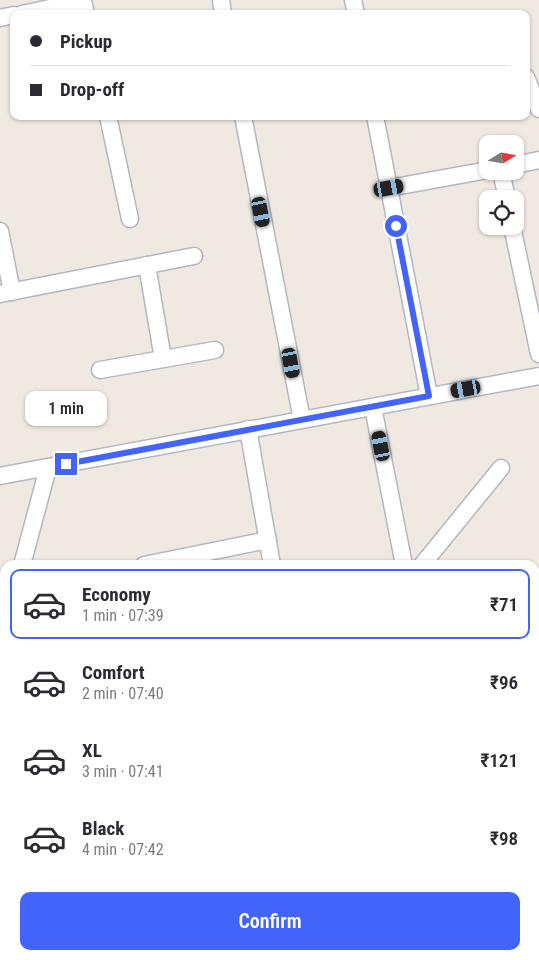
<!DOCTYPE html>
<html lang="en">
<head>
<meta charset="utf-8">
<style>
  body { margin:0; font-family:"Roboto Condensed",sans-serif; background:#f7f7f7; color:#2b2b33; height:100vh; display:flex; flex-direction:column; font-size:19px; white-space:nowrap }
  * { box-sizing:border-box; margin:0 }
  p { font-size:16px; color:#7c7c81 }
  .icon { flex:none; width:28px; height:28px; fill:none; stroke:currentColor; stroke-width:2; stroke-linecap:round; stroke-linejoin:round }
  .map { position:relative; flex:1; overflow:hidden }
  .details { position:absolute; left:0px; top:560px; width:540px; height:400px; display:flex; flex-direction:column; background:#fff; border-radius:15px 15px 0 0; box-shadow:0 1px 4px #0004 }
  .details>* { flex:none }
  .top-card { position:absolute; left:10px; top:10px; width:520px; height:110px; border-radius:10px; box-shadow:0 1px 4px #0004; display:grid; align-content:center; height:110px; padding:0 20px; background:#fff }
  .needle { width:32px; rotate:79deg }
  .buttons { position:absolute; left:479px; top:135px; display:grid; gap:10px }
  .buttons a { display:grid; place-items:center; width:45px; height:45px; border-radius:10px; background:#fff; box-shadow:0 1px 4px #0004; font-size:25px }
  .end { position:absolute; width:22px; height:22px; margin:-11px; border:6px solid #4264fb; background:#fff; box-shadow:0 0 0 2px #fff }
  .from { border-radius:50% }
  .bubble { position:absolute; height:35px; border-radius:10px; background:#fff; box-shadow:0 1px 4px #0004; font-size:16px; font-weight:600; line-height:35px; text-align:center }
  .car { position:absolute; width:15px; height:30px; margin:-15px -8px; border-radius:6px; box-shadow:0 0 4px 1px #0007; background:linear-gradient(#222 24%,#8ab4d8 0 40%,#222 0 76%,#8ab4d8 0 86%,#222 0) }
  .top-card b { display:flex; align-items:center; gap:18px; height:48px; font-size:19px }
  .top-card b+b { border-top:1px solid #e1e1e2 }
  .top-card i { width:12px; height:12px; background:#2b2b33 }
  ul { padding:9px 0 0; list-style:none }
  li { display:flex; align-items:center; gap:15px; height:70px; margin:0 10px 8px; padding:0 10px; border:2px solid transparent; border-radius:10px }
  li div { flex:1 }
  li b { display:block; font-size:19px }
  li em { font-style:normal; font-weight:600 }
  li.current { border-color:#4264fb }
  li>.icon { width:45px; height:45px; stroke-width:1.5 }
  .primary-button { display:flex; gap:10px; margin-top:auto; padding:10px 20px }
  .primary-button a { flex:1; height:58px; border-radius:10px; background:#4264fb; color:#fff; font-size:20px; font-weight:600; line-height:58px; text-align:center }
  .map>svg:first-child { display:block }
  .lines { fill:none; stroke-linecap:round; stroke-linejoin:round }
  .minor-casing { stroke:#b4b7c1; stroke-width:19 }
  .minor { stroke:#fff; stroke-width:16 }
  .route { stroke:#4264fb; stroke-width:6 }
</style>
</head>
<body>
<div class="map">
<svg width="539" height="960" viewBox="0 0 539 960">
  <rect width="100%" height="100%" fill="#efe9e1"/>
  <g class="lines">
    <defs>
      <g id="minor">
        <path d="M221 0 223 14"/>
        <path d="M353 0 356 14"/>
        <path d="M22 14 83 1 86 14"/>
        <path d="M0 18 14 15"/>
        <path d="M526 77 539 109"/>
        <path d="M108 116 130 219"/>
        <path d="M243 116 302 420"/>
        <path d="M375 116 389 188"/>
        <path d="M515 165 539 160"/>
        <path d="M501 171 507 199"/>
        <path d="M512 226 539 354"/>
        <path d="M0 231 12 292"/>
        <path d="M147 265 163 359"/>
        <path d="M0 294 194 256"/>
        <path d="M100 370 215 350"/>
        <path d="M429 396 389 188 488 170"/>
        <path d="M373 407 404 565"/>
        <path d="M248 429 272 565"/>
        <path d="M0 476 539 376"/>
        <path d="M22 565 48 468"/>
        <path d="M144 565 268 540"/>
        <path d="M422 565 501 468"/>
        <path d="M535 614 539 609"/>
        <path d="M0 648 5 629"/>
        <path d="M535 698 539 683"/>
        <path d="M0 744 5 745"/>
        <path d="M0 836 5 837"/>
        <path d="M0 927 5 929"/>
        <path d="M101 955 120 960"/>
        <path d="M474 955 493 960"/>
        <path d="M4 960 6 955"/>
        <path d="M241 960 246 955"/>
      </g>
    </defs>
    <use href="#minor" class="minor-casing"/>
    <use href="#minor" class="minor"/>
  </g>
  <g class="lines">
    <path class="route" d="M66 464 429 396 396 226"/>
  </g>
</svg>
<div class="buttons">
<a><svg class="needle" viewBox="-14 -14 28 28"><path d="M0-13l5 13h-10z" fill="#e53935"/><path d="M0 13l5-13h-10z" fill="#7c7c81"/></svg></a>
<a><svg class="icon" aria-label="locate" viewBox="0 0 24 24"><circle cx="12" cy="12" r="6"/><path d="M12 2v4M12 18v4M2 12h4M18 12h4"/></svg></a>
</div>
<i class="end from" style="left:396px;top:226px"></i>
<i class="end" style="left:66px;top:464px"></i>
<div class="bubble" style="left:25px;top:391px;width:82px">1 min</div>
<i class="car" style="left:389px;top:188px;rotate:80deg"></i>
<i class="car" style="left:261px;top:212px;rotate:169deg"></i>
<i class="car" style="left:291px;top:363px;rotate:169deg"></i>
<i class="car" style="left:466px;top:389px;rotate:260deg"></i>
<i class="car" style="left:381px;top:446px;rotate:349deg"></i>
<div class="top-card">
<b><i class="from"></i>Pickup</b>
<b><i></i>Drop-off</b>
</div>
<section class="details">
<ul>
<li class="current"><svg class="icon" aria-label="car" viewBox="0 0 24 24"><path d="M5 17H2v-5l4-1 3-4h7l3 4 3 1v5h-3M9 17h6M6 11h13"/><circle cx="7" cy="17" r="2"/><circle cx="17" cy="17" r="2"/></svg><div><b>Economy</b><p>1 min · 07:39</p></div><em>₹71</em></li>
<li><svg class="icon" aria-label="car" viewBox="0 0 24 24"><path d="M5 17H2v-5l4-1 3-4h7l3 4 3 1v5h-3M9 17h6M6 11h13"/><circle cx="7" cy="17" r="2"/><circle cx="17" cy="17" r="2"/></svg><div><b>Comfort</b><p>2 min · 07:40</p></div><em>₹96</em></li>
<li><svg class="icon" aria-label="car" viewBox="0 0 24 24"><path d="M5 17H2v-5l4-1 3-4h7l3 4 3 1v5h-3M9 17h6M6 11h13"/><circle cx="7" cy="17" r="2"/><circle cx="17" cy="17" r="2"/></svg><div><b>XL</b><p>3 min · 07:41</p></div><em>₹121</em></li>
<li><svg class="icon" aria-label="car" viewBox="0 0 24 24"><path d="M5 17H2v-5l4-1 3-4h7l3 4 3 1v5h-3M9 17h6M6 11h13"/><circle cx="7" cy="17" r="2"/><circle cx="17" cy="17" r="2"/></svg><div><b>Black</b><p>4 min · 07:42</p></div><em>₹98</em></li>
</ul>
<div class="primary-button"><a>Confirm</a></div>
</section>
</div>
</body>
</html>
